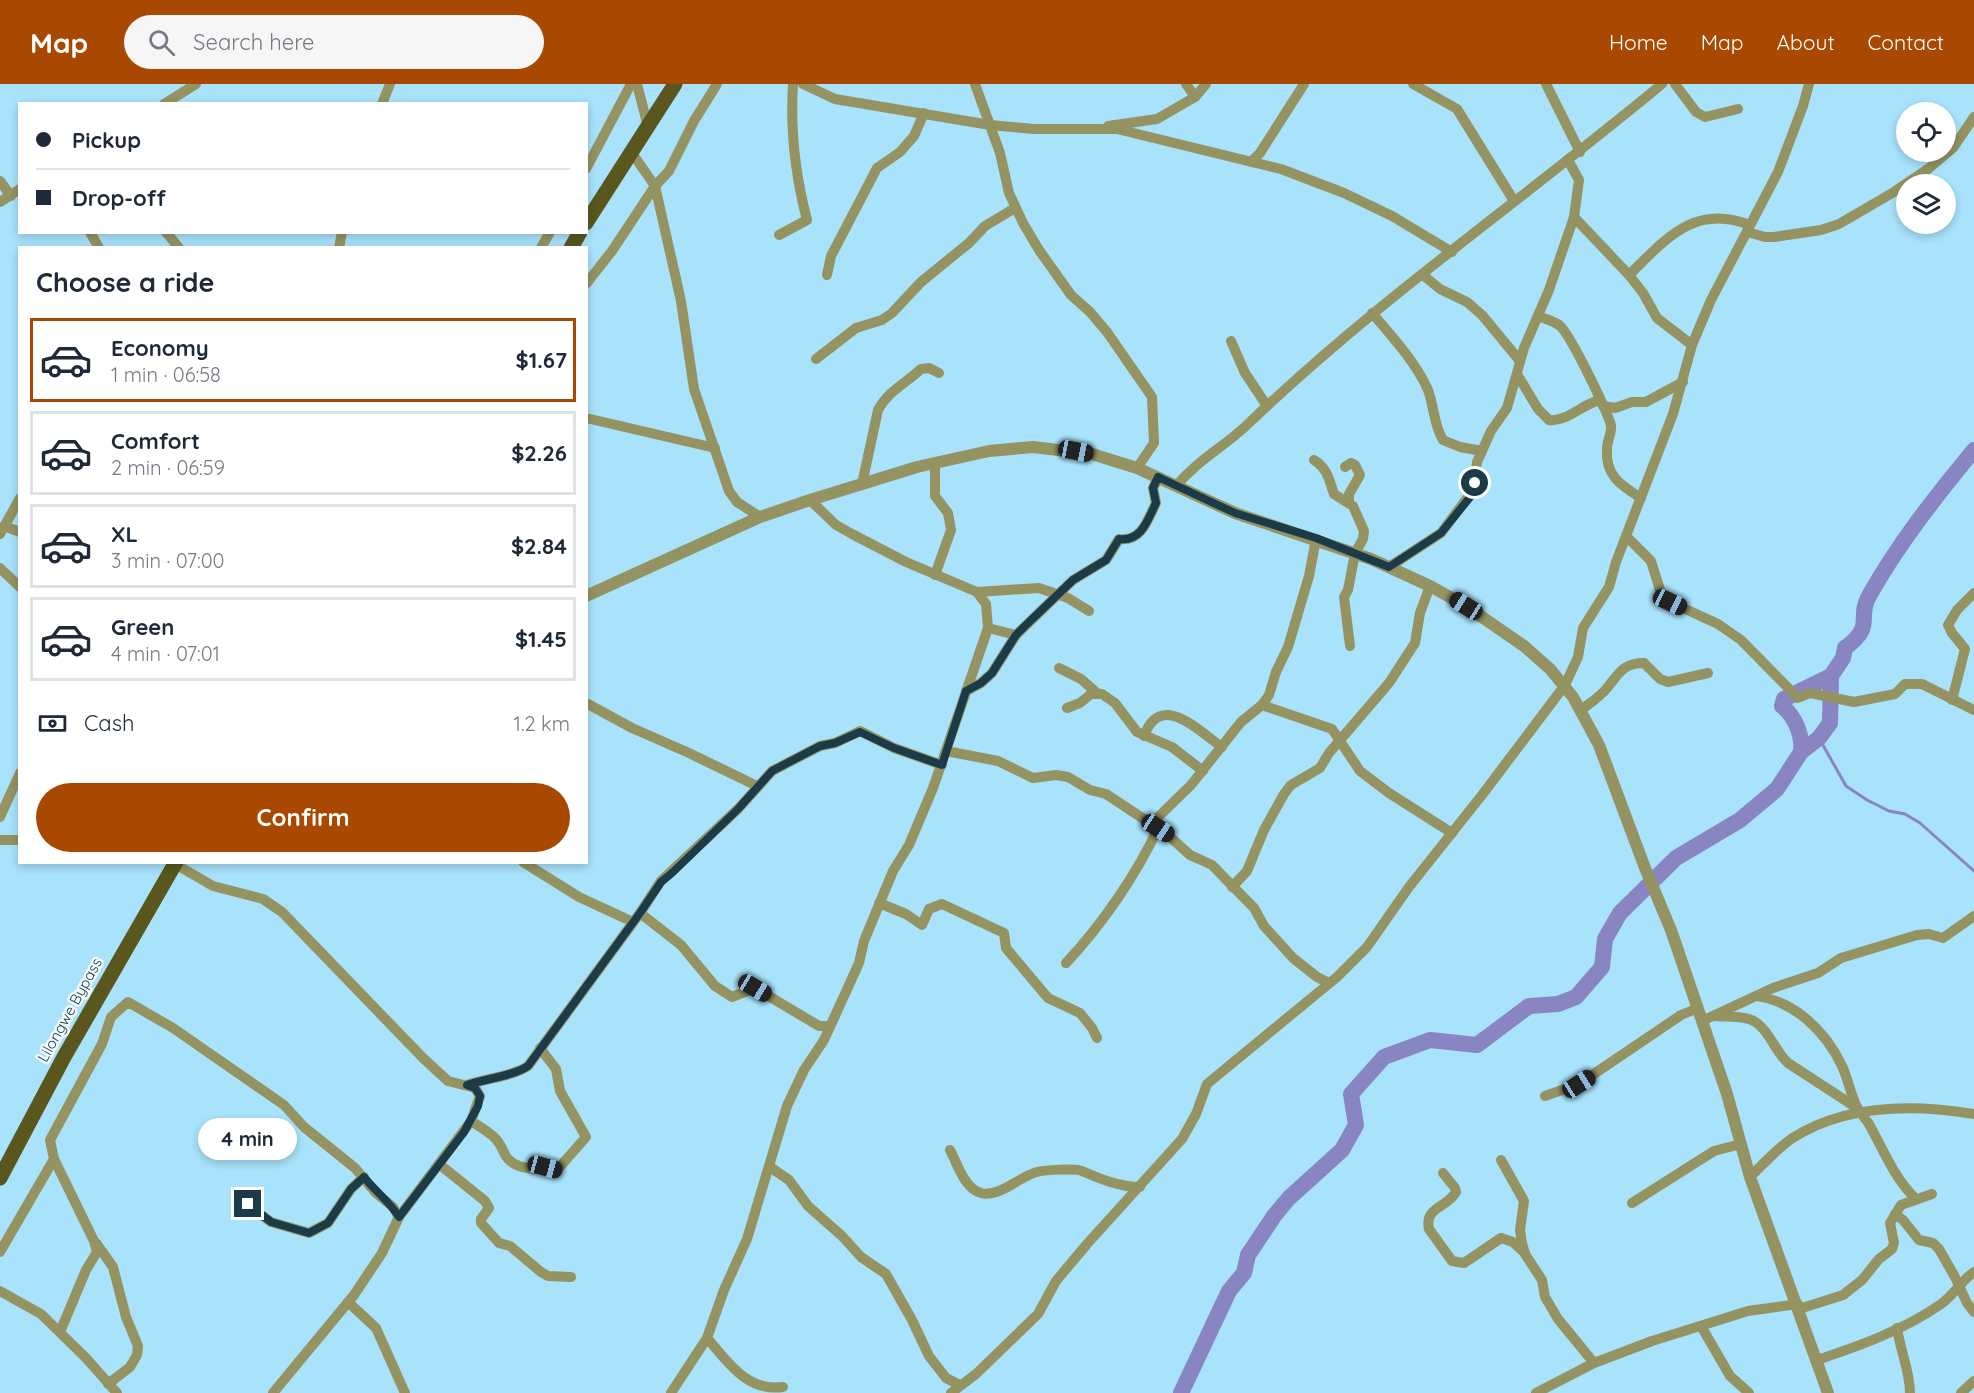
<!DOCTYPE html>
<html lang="en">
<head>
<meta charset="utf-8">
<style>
  body { margin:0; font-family:Quicksand,sans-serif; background:#f6f6f7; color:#1f2937; height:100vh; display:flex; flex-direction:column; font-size:22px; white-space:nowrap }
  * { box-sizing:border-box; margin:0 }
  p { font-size:20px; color:#747a83 }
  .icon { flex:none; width:33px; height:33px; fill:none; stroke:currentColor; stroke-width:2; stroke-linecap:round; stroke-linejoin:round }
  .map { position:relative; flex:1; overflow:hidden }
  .details { position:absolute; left:18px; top:162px; width:570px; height:618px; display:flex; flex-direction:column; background:#fff; border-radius:0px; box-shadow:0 3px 9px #0003 }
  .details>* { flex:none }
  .top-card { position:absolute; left:18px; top:18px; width:570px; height:132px; border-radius:0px; box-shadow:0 3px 9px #0003; display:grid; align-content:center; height:132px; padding:0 18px; background:#fff }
  .fabs { position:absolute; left:1896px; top:18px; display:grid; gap:12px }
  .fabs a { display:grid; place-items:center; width:60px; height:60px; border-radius:50%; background:#fff; box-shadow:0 3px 9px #0003; font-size:30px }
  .end { position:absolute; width:27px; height:27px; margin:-14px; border:8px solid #1c3b48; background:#fff; box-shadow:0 0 0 3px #fff }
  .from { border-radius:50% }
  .bubble { position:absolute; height:42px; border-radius:21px; background:#fff; box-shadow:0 3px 9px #0003; font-size:20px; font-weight:700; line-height:42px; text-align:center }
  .car { position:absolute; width:18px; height:36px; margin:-18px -9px; border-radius:8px; box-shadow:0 0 4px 2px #0007; background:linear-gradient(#222 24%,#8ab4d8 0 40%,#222 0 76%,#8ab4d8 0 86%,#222 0) }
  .top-card b { display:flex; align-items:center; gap:21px; height:57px; font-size:22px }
  .top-card b+b { border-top:2px solid #e0e1e3 }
  .top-card i { width:15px; height:15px; background:#1f2937 }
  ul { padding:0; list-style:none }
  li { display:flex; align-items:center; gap:18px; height:84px; margin:0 12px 9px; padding:0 6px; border:3px solid #e0e1e3; border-radius:0px }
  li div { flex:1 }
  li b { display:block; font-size:22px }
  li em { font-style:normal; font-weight:700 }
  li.current { border-color:#a94800 }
  li>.icon { width:54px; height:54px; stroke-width:1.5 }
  h2 { padding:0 18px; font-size:27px; line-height:72px }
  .pay { display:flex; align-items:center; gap:15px; height:66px; padding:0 18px; font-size:22px }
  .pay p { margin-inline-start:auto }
  .action { display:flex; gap:12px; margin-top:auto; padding:12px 18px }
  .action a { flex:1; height:69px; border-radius:36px; background:#a94800; color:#fff; font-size:24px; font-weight:700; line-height:69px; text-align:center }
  header { display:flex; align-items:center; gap:36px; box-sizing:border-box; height:84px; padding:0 30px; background:#a94800; color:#fff }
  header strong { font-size:28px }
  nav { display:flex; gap:33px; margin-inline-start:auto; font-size:21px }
  .search { width:420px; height:54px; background:#f6f6f7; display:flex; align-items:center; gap:15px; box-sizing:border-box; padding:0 21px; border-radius:33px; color:#747a83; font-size:22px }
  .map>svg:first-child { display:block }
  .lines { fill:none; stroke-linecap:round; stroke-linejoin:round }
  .stream { stroke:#8984c2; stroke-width:3 }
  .river { stroke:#8984c2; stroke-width:16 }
  .minor { stroke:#949361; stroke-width:10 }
  .tertiary { stroke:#949361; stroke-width:12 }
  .primary { stroke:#59571e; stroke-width:15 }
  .route { stroke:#1c3b48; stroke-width:8 }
  .labels { text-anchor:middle; stroke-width:5; stroke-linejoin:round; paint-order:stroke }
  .street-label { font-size:15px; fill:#1c3b48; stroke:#f3fafd }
</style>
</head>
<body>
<header>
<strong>Map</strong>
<div class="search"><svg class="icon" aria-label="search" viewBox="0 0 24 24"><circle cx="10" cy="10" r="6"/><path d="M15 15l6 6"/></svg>Search here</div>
<nav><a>Home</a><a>Map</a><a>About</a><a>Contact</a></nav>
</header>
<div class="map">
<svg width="1974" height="1309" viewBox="0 0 1974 1309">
  <rect width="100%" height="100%" fill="#a8e2fb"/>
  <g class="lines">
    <path class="stream" d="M1819 654 1846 702 1867 716 1889 727 1905 730 1920 739 1974 787"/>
    <g class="river">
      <path d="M1801 668C1803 652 1795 632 1782 622L1784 615 1831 592"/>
      <path d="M1181 1309 1229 1207 1244 1189 1248 1171 1274 1132 1289 1114 1342 1066 1356 1041 1351 1010 1384 973 1430 956 1477 961 1529 922 1558 920 1576 913 1602 883 1605 855 1620 829 1676 774 1740 736 1777 705 1801 668 1819 654 1830 639 1831 592 1843 574 1845 564C1876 541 1856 535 1869 512 1898 460 1936 412 1974 366"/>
    </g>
    <g class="minor">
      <path d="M637 0 648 43"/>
      <path d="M803 0 835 15 990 41 1034 45H1117L1281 85 1344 109 1392 132 1452 168"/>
      <path d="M975 0 1000 69 1009 109 1023 139 1039 166 1071 211 1090 228 1107 248 1152 313 1154 359 1137 384"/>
      <path d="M1186 0 1195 13"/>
      <path d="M1413 0 1457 25 1514 117"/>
      <path d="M1546 0 1580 68"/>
      <path d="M1675 0 1696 28 1705 33 1738 25"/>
      <path d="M164 20 196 0"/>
      <path d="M382 20 390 0"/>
      <path d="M1108 42 1157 35 1195 13 1206 0"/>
      <path d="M632 69 655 102 681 217 694 305 729 407 737 418 760 433"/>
      <path d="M1251 78 1260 69 1304 0"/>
      <path d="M586 85 631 0"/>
      <path d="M0 97 11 112"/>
      <path d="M0 118 20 105"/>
      <path d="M1574 133 1629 191 1643 209 1657 234 1692 261"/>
      <path d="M90 148 99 164"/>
      <path d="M166 148 179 164"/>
      <path d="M1747 148 1765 153H1774L1821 146 1839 140 1894 108 1928 85 1953 64 1974 33"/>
      <path d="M779 151 807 136C795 90 790 47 793 0"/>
      <path d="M339 164 342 148"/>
      <path d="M541 164 550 148"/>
      <path d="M827 191 831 172 877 84 900 68 914 52 924 29"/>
      <path d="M1423 191 1440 205 1467 218 1482 231 1520 277"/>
      <path d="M1629 191C1666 155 1694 119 1750 141"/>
      <path d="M586 200 612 167 655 102 669 87 694 37 717 0"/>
      <path d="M1372 229C1391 251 1417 280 1428 306 1434 322 1434 342 1443 356L1460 363 1482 367"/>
      <path d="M1538 232C1545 235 1553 237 1559 241 1570 249 1606 325 1611 341 1612 350 1607 356 1607 365 1605 391 1620 401 1641 414"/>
      <path d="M1231 257 1245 289 1267 322"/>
      <path d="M816 275 856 244 882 236 892 229 921 198 969 159 985 142 1015 124"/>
      <path d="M1517 290 1538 325 1549 336C1568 338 1582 320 1600 316"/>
      <path d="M1603 322 1615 324 1632 318H1646L1683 298"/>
      <path d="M586 334 715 364"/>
      <path d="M1314 376C1328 385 1329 396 1334 410L1353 422 1364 447 1363 455 1355 469 1348 506 1344 513 1350 562"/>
      <path d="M935 379V412L948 429 951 446 935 491"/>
      <path d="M1345 383 1351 379 1355 381 1360 391 1349 410V419"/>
      <path d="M862 400 878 326C888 307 906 299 921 285L929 284 939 289"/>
      <path d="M1176 402C1199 375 1224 363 1248 340 1377 216 1525 114 1662 0"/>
      <path d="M4 442 20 448"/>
      <path d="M0 450 20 414"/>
      <path d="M1626 452 1651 477 1661 509 1670 518 1718 540 1741 556 1798 614 1810 609 1854 618 1895 610 1905 600H1922L1974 626"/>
      <path d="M1389 483 1441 449 1474 405 1477 378 1491 347 1507 324 1524 264 1549 206 1574 133 1579 96 1568 76"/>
      <path d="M0 484 20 503"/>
      <path d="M977 508 1039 504 1068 514 1089 527"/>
      <path d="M988 544 1016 551"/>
      <path d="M1059 584 1081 595 1097 609"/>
      <path d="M966 607 981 599 992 589 1016 551 1073 496 1106 476 1119 455C1142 458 1148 435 1156 419L1153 404 1159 393"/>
      <path d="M1952 616 1965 565 1952 549 1948 541 1957 526 1974 509"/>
      <path d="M586 619 632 644 689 669 757 702"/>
      <path d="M1262 621 1332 645 1360 687 1389 709 1452 749"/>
      <path d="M1067 624 1080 619 1091 610H1102L1115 619 1137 648 1172 663 1203 687"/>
      <path d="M1581 626C1590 619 1600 613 1607 604 1619 590 1622 579 1644 579L1660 595 1668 598 1708 589"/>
      <path d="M1144 652C1161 607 1197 646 1222 663"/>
      <path d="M946 667 998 677 1033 694 1056 691 1068 693 1090 706 1106 710 1168 751 1190 771 1212 781 1254 824 1264 842 1293 874 1317 893 1329 899"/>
      <path d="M0 733 20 689"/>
      <path d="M1151 740 1191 701 1241 638 1262 621 1269 611 1276 588 1288 563 1309 492 1316 455"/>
      <path d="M0 756H20"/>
      <path d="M523 778 579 813 633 838"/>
      <path d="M175 780 213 802 263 815 282 828 423 974 448 997 475 1004 480 1012 471 1037 399 1133 382 1169 354 1211 273 1309"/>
      <path d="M1232 803 1247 787 1264 746 1284 710 1291 701 1320 684 1329 669 1389 599 1415 559 1420 529 1430 502"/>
      <path d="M879 819 906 830 922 841 929 825 942 820 1004 849 1006 864 1048 914 1080 929 1092 944 1097 954"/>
      <path d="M640 829 681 861 715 902 732 913 755 904 819 942H829"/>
      <path d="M1066 879C1101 842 1137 790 1158 744"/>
      <path d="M1756 912C1795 917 1826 948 1842 982 1848 995 1850 1008 1856 1021 1859 1028 1865 1034 1869 1040 1883 1065 1894 1094 1915 1114"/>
      <path d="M1715 932C1726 933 1739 932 1749 935 1768 941 1774 967 1788 979L1857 1024"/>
      <path d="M1702 937 1773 904 1818 889 1841 874 1917 851 1929 850 1943 854 1974 832"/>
      <path d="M467 1001C484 995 514 992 528 982L640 829 661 797 738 725 772 687 820 662 835 659 860 647 894 664 942 681"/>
      <path d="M1545 1012 1579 1000 1681 931 1698 924"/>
      <path d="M471 1037C479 1042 488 1047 495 1054 506 1065 501 1075 519 1082 532 1087 544 1083 557 1086L586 1053 560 1007 556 985 540 964"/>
      <path d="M950 1066C958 1081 964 1104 981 1109 999 1114 1020 1092 1037 1088 1044 1086 1076 1084 1082 1087 1100 1095 1120 1103 1140 1103"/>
      <path d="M54 1075 94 1157 97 1168 86 1186 60 1248"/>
      <path d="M1501 1076 1524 1117 1520 1146 1522 1159 1525 1170 1542 1196 1545 1213 1558 1235 1594 1279"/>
      <path d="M439 1080 485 1117 489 1124 481 1135V1139L499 1159 510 1162 541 1188 548 1192 571 1193"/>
      <path d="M770 1083 789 1096 808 1122 842 1152 861 1173 886 1190 912 1236 929 1272 946 1294 960 1301"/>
      <path d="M1443 1089 1455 1104 1456 1108C1447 1124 1424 1123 1429 1145L1452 1177 1464 1179 1501 1154 1513 1158 1525 1169"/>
      <path d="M1750 1093C1763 1080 1776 1066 1791 1055 1845 1020 1913 1020 1974 1030"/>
      <path d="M1632 1119 1714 1067 1741 1060"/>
      <path d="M248 1121 271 1138 309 1149 328 1139 351 1105 364 1093"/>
      <path d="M1895 1130 1903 1136 1919 1156 1933 1159 1939 1165 1955 1193 1967 1219 1974 1228"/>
      <path d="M96 1159 113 1183 126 1233 138 1262 137 1271 130 1283 108 1300"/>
      <path d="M0 1168 54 1075 50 1056 102 960 111 933 128 918 173 944 284 1021 304 1043 355 1084 376 1109 393 1123 399 1133"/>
      <path d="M0 1207 41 1230 86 1274 117 1309"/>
      <path d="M348 1218 376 1244 405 1309"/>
      <path d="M1799 1225 1843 1211 1862 1196 1879 1175 1892 1165 1894 1159 1890 1139 1901 1121 1932 1110"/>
      <path d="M1701 1242 1730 1292 1749 1309"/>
      <path d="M1897 1244C1900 1266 1910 1287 1910 1309"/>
      <path d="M707 1254C728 1278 747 1308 783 1303"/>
      <path d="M1817 1276C1859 1262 1904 1246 1941 1220 1954 1211 1961 1197 1974 1188"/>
      <path d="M671 1309 707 1254 724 1206 747 1155 787 1022 804 986 824 956 859 879 864 857 893 787 909 761 933 704 988 544 986 520 977 508 906 478 852 450 836 441 810 416"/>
      <path d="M951 1309 976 1290 1038 1230 1056 1197 1087 1160 1182 1055 1196 1030 1207 1000 1337 893 1367 863 1409 803 1482 711 1565 601 1578 573 1583 544 1609 503 1616 478 1673 330 1692 261 1711 216 1778 88 1803 22 1809 0"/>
      <path d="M1536 1309 1594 1279 1652 1257 1748 1227 1798 1220"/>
      <path d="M1961 1309 1974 1297"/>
    </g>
    <path class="tertiary" d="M586 512 760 433 810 416 917 383 989 367 1033 363 1092 370 1137 384 1235 429 1371 475 1430 502 1466 522 1524 562 1550 585 1573 613 1599 661 1645 784 1671 846 1727 1010 1750 1093 1828 1309"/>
    <g class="primary">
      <path d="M586 139 675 0"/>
      <path d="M571 164 580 148"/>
      <path d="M0 1094 64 973 176 778"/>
    </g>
  </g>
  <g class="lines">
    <path class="route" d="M248 1120 271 1138 309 1149 328 1139 351 1105 364 1093C375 1107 390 1118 399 1133L464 1048 478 1022 480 1012 475 1004 467 1001C484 995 514 992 528 982L640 829 661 798 672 789 738 725 772 687 820 662 835 659 860 648 894 664 942 681 966 607 981 599 992 589 1016 551 1026 541 1073 496 1106 476 1119 455C1142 458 1148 435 1156 419L1153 404 1158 393 1235 429 1316 454 1389 483 1441 449 1471 412 1475 399"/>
  </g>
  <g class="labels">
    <g class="street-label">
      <text transform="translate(70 926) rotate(-61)" y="5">Lilongwe Bypass</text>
    </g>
  </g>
</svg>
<div class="fabs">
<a><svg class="icon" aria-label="locate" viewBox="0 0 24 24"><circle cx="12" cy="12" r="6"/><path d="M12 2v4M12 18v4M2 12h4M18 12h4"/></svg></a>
<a><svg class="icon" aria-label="layers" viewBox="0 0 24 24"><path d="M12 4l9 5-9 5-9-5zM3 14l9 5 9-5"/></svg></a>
</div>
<i class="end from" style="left:1475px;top:399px"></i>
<i class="end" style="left:248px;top:1120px"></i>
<div class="bubble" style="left:198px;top:1034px;width:99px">4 min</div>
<i class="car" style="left:1076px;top:367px;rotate:101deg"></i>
<i class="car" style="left:1670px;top:518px;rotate:115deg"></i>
<i class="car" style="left:1466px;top:522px;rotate:302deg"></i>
<i class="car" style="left:1158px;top:744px;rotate:123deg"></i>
<i class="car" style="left:755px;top:904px;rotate:121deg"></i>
<i class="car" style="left:1579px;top:1000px;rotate:58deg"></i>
<i class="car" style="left:545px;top:1083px;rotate:105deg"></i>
<div class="top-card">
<b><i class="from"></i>Pickup</b>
<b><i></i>Drop-off</b>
</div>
<section class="details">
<h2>Choose a ride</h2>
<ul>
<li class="current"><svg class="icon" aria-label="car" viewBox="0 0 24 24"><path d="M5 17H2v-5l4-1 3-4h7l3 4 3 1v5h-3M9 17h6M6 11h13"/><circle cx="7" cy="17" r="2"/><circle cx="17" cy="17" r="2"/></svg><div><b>Economy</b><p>1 min · 06:58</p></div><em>$1.67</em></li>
<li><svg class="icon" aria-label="car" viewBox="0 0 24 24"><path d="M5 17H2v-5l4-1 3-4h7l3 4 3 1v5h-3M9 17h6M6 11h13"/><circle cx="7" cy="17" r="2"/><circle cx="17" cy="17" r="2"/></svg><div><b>Comfort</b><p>2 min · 06:59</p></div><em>$2.26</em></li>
<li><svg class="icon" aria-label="car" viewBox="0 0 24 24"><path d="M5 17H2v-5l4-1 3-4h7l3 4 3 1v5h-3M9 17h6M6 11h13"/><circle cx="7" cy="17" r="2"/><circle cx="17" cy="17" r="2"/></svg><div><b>XL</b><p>3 min · 07:00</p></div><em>$2.84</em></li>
<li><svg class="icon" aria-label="car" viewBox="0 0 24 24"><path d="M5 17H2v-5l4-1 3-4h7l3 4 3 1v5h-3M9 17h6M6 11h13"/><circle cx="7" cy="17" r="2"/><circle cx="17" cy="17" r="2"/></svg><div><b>Green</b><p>4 min · 07:01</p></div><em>$1.45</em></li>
</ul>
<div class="pay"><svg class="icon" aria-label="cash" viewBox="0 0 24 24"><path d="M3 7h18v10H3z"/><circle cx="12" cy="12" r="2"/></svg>Cash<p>1.2 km</p></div>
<div class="action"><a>Confirm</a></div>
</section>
</div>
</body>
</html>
